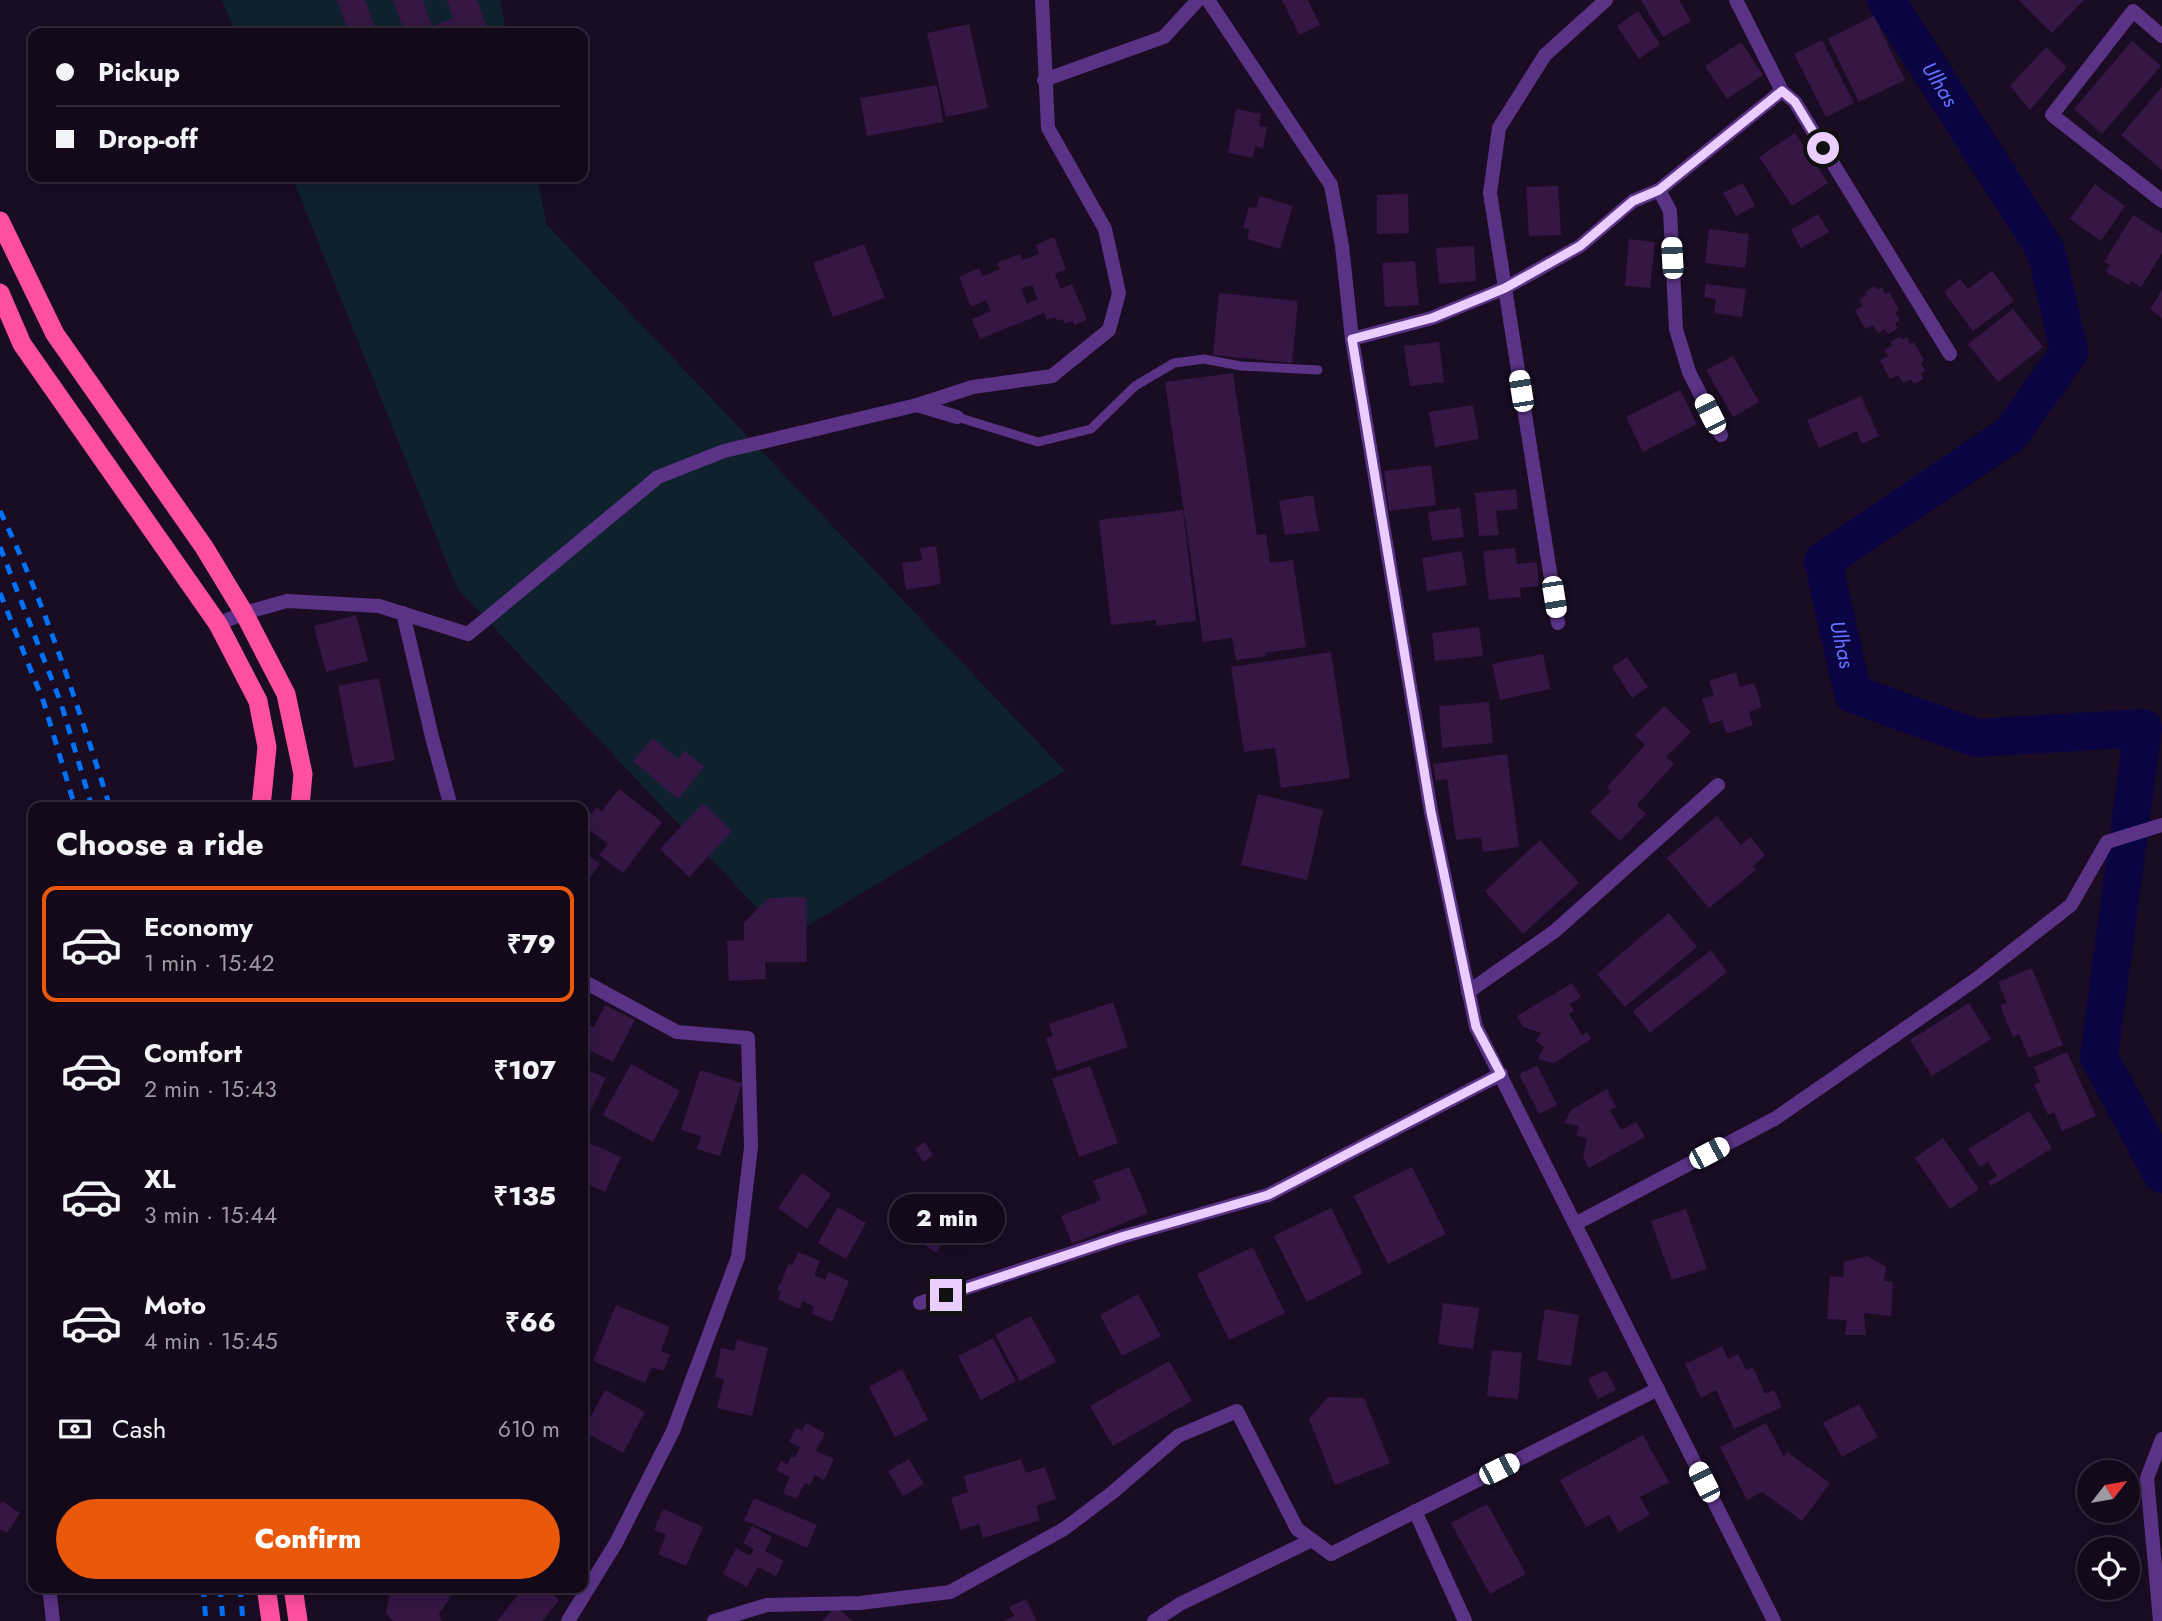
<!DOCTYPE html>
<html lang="en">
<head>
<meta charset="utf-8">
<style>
  body { margin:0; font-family:Jost,sans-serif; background:#211727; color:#f1f3f6; height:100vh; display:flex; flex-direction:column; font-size:26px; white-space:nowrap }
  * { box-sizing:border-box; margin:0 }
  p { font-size:23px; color:#9d9aa2 }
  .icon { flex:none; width:38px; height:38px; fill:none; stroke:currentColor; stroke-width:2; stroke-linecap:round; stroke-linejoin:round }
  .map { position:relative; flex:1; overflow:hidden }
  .sheet { position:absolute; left:28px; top:802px; width:560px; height:791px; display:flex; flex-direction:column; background:#14091a; border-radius:14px; box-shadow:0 4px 18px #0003,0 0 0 2px #332a39 }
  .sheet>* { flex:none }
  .top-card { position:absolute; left:28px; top:28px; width:560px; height:154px; border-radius:14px; box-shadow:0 4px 18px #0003,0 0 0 2px #332a39; display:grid; align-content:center; height:154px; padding:0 28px; background:#14091a }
  .needle { width:46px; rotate:59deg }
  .fabs { position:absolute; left:2077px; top:1460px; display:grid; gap:14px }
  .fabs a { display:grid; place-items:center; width:63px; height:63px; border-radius:50%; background:#14091a; box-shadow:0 4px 18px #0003,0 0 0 2px #332a39; font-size:35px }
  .end { position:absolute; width:32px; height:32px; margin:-16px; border:9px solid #e9ceff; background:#111; box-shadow:0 0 0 4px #111 }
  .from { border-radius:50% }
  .bubble { position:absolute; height:49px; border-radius:24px; background:#14091a; box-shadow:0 4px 18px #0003,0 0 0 2px #332a39; font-size:23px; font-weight:800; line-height:49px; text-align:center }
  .car { position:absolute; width:21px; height:42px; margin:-21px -10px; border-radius:9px; box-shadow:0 0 5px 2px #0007; background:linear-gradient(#fff 24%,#345 0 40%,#fff 0 76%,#345 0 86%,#fff 0) }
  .top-card b { display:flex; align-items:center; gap:24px; height:66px; font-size:26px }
  .top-card b+b { border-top:2px solid #332a39 }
  .top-card i { width:18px; height:18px; background:#f1f3f6 }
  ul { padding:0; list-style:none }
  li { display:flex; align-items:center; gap:21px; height:116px; margin:0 14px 10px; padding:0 14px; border:4px solid transparent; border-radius:14px }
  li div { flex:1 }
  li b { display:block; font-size:26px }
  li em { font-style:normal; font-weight:800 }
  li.current { border-color:#ea580c }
  li>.icon { width:63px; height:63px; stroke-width:1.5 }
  h2 { padding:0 28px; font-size:32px; line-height:84px }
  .pay { display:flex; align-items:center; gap:18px; height:77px; padding:0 28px; font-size:26px }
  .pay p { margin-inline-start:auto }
  .action { display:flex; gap:14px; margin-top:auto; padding:14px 28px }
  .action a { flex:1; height:80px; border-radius:42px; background:#ea580c; color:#fff; font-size:28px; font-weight:800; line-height:80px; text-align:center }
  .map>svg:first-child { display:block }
  .green { fill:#0e212d }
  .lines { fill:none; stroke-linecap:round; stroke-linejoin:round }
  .river { stroke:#0a0542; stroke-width:38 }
  .building { fill:#351645; fill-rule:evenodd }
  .service { stroke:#5b3386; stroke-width:9 }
  .minor { stroke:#5b3386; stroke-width:14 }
  .trunk { stroke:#ff4fa1; stroke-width:19 }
  .rail { stroke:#0071f9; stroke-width:5; stroke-dasharray:10 9; stroke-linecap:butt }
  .route { stroke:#e9ceff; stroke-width:9 }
  .labels { text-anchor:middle; stroke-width:5; stroke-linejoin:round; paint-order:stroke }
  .water-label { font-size:21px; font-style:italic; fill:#6472ff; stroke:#1a0c23 }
</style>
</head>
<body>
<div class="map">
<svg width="2162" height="1621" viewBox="0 0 2162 1621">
  <rect width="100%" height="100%" fill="#1a0c23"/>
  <g class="green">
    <path d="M222 0H500L507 33H235Z"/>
    <path d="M292 177H537L547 225 1065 771 786 939 457 588Z"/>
  </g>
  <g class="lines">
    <path class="river" id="s1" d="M1886 0 2046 251 2069 352 2011 434 1823 561 1853 694 1976 738 2143 728 2099 1057 2162 1174"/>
  </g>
  <g class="building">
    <path d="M337 0H365L377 33H349Z"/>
    <path d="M393 0H423L432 26 453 18 447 0H477L489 33H405Z"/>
    <path d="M1282 0H1308L1320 25 1299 35Z"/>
    <path d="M1641 0H1679L1691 21 1663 37Z"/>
    <path d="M2019 0H2084L2052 33Z"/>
    <path d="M1638 11 1660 44 1639 59 1617 26Z"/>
    <path d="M1874 16 1905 80 1859 102 1828 39Z"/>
    <path d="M969 24 988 108 946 117 927 33Z"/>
    <path d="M1822 40 1854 103 1826 117 1794 54Z"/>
    <path d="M2132 41 2161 66 2102 134 2074 109Z"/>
    <path d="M1741 42 1763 75 1727 99 1705 66Z"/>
    <path d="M2046 47 2067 67 2030 110 2010 86Z"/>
    <path d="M937 85 943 122 867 136 860 98Z"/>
    <path d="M2162 87V170L2121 135Z"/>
    <path d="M1236 109 1261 114 1259 126 1267 127 1263 148 1255 146 1253 158 1228 153Z"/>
    <path d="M1795 133 1828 183 1792 206 1759 157Z"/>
    <path d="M1743 183 1755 206 1736 216 1723 193Z"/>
    <path d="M2095 184 2125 206 2101 241 2070 219Z"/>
    <path d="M1558 186 1561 235 1529 236 1526 187Z"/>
    <path d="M1408 194 1409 233 1377 234V195Z"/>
    <path d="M1260 196 1293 206 1280 249 1247 239 1250 229 1243 228 1249 207 1256 208Z"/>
    <path d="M1818 214 1829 232 1801 248 1791 230Z"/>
    <path d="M2133 215 2162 233V253L2141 287 2131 281 2129 285 2106 272 2110 265 2104 262Z"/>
    <path d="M1709 229 1749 234 1745 268 1705 263Z"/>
    <path d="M1054 237 1066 269 1055 274 1061 289 1072 284 1087 320 1074 325 1073 321 1065 324 1063 319 1057 321 1055 317 1047 320 1044 313 980 339 972 319 991 311 986 300 971 307 959 277 979 268 983 276 1000 269 997 263 1020 254 1023 260 1039 254 1036 245ZM1032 285 1038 299 1027 304 1021 289Z"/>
    <path d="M1629 239 1655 242 1650 288 1625 286Z"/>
    <path d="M864 244 885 298 833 317 813 263Z"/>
    <path d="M1474 246 1476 281 1439 284 1436 248Z"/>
    <path d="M1415 261 1419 305 1385 307 1382 263Z"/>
    <path d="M1992 271 2014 301 1973 331 1944 292 1960 279 1968 289Z"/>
    <path d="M1706 284 1746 289 1742 317 1714 313 1716 299 1704 297Z"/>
    <path d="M1875 286 1877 290 1882 287 1885 294 1889 292 1899 310 1895 312 1900 321 1895 323 1898 328 1888 334 1885 329 1878 333 1873 325 1865 329 1855 310 1863 306 1859 300 1867 295 1865 292Z"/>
    <path d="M2162 290V318L2150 309Z"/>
    <path d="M1219 293 1298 301 1292 363 1213 355Z"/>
    <path d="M2013 309 2043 347 1998 382 1968 344Z"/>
    <path d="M1900 337 1902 340 1907 337 1910 344 1914 342 1924 360 1921 363 1925 371 1921 374 1923 379 1914 384 1911 379 1903 383 1898 375 1890 379 1880 361 1888 356 1884 350 1892 346 1890 342Z"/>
    <path d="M1439 342 1444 382 1410 386 1404 346Z"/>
    <path d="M1733 356 1759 402 1733 417 1706 370Z"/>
    <path d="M1233 373 1257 535 1266 534 1270 563 1293 560 1306 647 1265 653 1266 656 1236 660 1232 638 1203 642 1165 382Z"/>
    <path d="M1680 390 1697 424 1643 452 1626 417Z"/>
    <path d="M1861 396 1879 436 1862 444 1857 431 1819 448 1807 420Z"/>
    <path d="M1473 405 1479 439 1435 447 1429 412Z"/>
    <path d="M1431 465 1436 505 1389 511 1384 471Z"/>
    <path d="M1516 489 1518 509 1496 511 1499 535 1479 536 1475 493Z"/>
    <path d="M1313 495 1319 531 1285 535 1279 501Z"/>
    <path d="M1460 508 1464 537 1432 541 1428 512Z"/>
    <path d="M1183 510 1196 621 1156 626V620L1111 625 1099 520Z"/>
    <path d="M936 546 941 584 906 590 902 563 922 560 920 548Z"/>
    <path d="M1515 548 1517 564 1537 562 1539 586 1520 588 1521 597 1489 600 1483 551Z"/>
    <path d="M1462 551 1467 585 1427 591 1422 558Z"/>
    <path d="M356 615 368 661 326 672 314 626Z"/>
    <path d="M1479 627 1483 656 1435 661 1432 633Z"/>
    <path d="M1331 652 1350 778 1281 788 1275 748 1244 752 1231 667Z"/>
    <path d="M1543 654 1550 689 1500 700 1492 664Z"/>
    <path d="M1627 657 1648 687 1632 698 1612 667Z"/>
    <path d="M1736 672 1740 687 1754 683 1762 707 1749 712 1753 725 1727 734 1722 720 1710 724 1702 699 1714 695 1709 681Z"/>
    <path d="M379 678 395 760 354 768 338 686Z"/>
    <path d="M1489 702 1493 743 1442 748 1439 706Z"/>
    <path d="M1664 706 1691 732 1666 757 1674 764 1637 805 1646 814 1620 841 1590 812 1611 791 1607 787 1645 745 1635 735Z"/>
    <path d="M653 738 678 759 685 751 704 767 678 799 633 761Z"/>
    <path d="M1507 754 1519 847 1483 852 1481 837 1456 840 1447 779 1436 781 1433 764Z"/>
    <path d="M619 789 662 822 623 873 599 855 608 844 583 825 596 807 602 811Z"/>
    <path d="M1258 794 1323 810 1307 880 1241 865Z"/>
    <path d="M703 803 732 831 689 877 660 849Z"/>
    <path d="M1717 816 1741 845 1750 837 1765 855 1753 866 1756 870 1709 908 1667 858Z"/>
    <path d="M1540 840 1579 883 1523 934 1485 891Z"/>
    <path d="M583 851 600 864 583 887Z"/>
    <path d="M806 897 807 962H765L766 979 729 981 727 941 744 940V923L768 898Z"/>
    <path d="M1669 913 1697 947 1625 1007 1597 974Z"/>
    <path d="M1711 950 1727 972 1650 1033 1633 1011Z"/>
    <path d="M2032 968 2063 1045 2029 1058 2019 1034 2013 1037 2000 1005 2007 1003 1998 982Z"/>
    <path d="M1572 983 1581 997 1570 1004 1574 1011 1569 1014 1582 1035 1587 1032 1591 1039 1554 1063 1538 1059 1544 1047 1536 1041 1541 1033 1523 1027 1517 1016Z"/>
    <path d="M1113 1002 1128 1047 1057 1071 1046 1038 1053 1036 1049 1024Z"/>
    <path d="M1969 1003 1991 1039 1932 1076 1910 1040Z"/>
    <path d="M605 1005 635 1020 613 1062 583 1047V1038L589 1025 594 1027Z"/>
    <path d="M2067 1052 2096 1116 2062 1131 2054 1112 2048 1115 2034 1084 2040 1082 2034 1067Z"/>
    <path d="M631 1064 680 1091 653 1142 603 1115Z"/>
    <path d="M1537 1065 1557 1105 1539 1114 1519 1074Z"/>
    <path d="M1090 1066 1118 1143 1079 1157 1052 1079Z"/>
    <path d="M583 1068 606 1078 590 1112 583 1109Z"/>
    <path d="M700 1070 742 1083 720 1156 697 1149 701 1136 681 1130Z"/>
    <path d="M1607 1089 1616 1107 1610 1110 1621 1130 1636 1122 1645 1137 1589 1168 1583 1156 1587 1139 1576 1135 1579 1126 1564 1123 1571 1110Z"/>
    <path d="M2029 1111 2052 1148 1991 1186 1988 1181 1997 1176 1988 1162 1980 1167 1968 1149Z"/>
    <path d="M1943 1138 1979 1189 1950 1209 1915 1158Z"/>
    <path d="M583 1140 621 1157 605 1192 583 1182Z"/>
    <path d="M925 1142 933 1156 923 1162 915 1148Z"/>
    <path d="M1129 1167 1148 1213 1072 1244 1061 1216 1101 1200 1093 1181Z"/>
    <path d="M1412 1167 1446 1234 1388 1264 1354 1196Z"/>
    <path d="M802 1173 831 1194 807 1229 778 1208Z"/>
    <path d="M838 1207 866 1223 846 1259 818 1243Z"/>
    <path d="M1331 1208 1363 1273 1307 1302 1274 1236Z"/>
    <path d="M1686 1209 1707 1269 1672 1280 1651 1221Z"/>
    <path d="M932 1219 950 1231 936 1253 918 1241Z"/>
    <path d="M1253 1247 1285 1313 1229 1340 1197 1274Z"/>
    <path d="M799 1252 820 1261 814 1275 825 1280 829 1272 849 1281 832 1322 812 1314 814 1307 803 1301 799 1309 778 1299 781 1291 777 1290 789 1264 792 1265Z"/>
    <path d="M1867 1256 1886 1267 1884 1281 1893 1282 1891 1316 1864 1313 1866 1335H1845L1847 1320 1827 1319 1830 1276 1843 1277 1844 1262Z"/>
    <path d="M1138 1294 1161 1336 1122 1356 1100 1315Z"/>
    <path d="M1443 1303 1479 1308 1473 1349 1438 1344Z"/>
    <path d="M616 1305 670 1327 661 1351 670 1355 663 1371 652 1367 645 1383 593 1361Z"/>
    <path d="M1545 1309 1579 1315 1571 1366 1537 1360Z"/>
    <path d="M1031 1316 1056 1362 1020 1381 995 1335Z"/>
    <path d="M993 1338 1016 1381 981 1400 958 1356Z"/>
    <path d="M737 1340 768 1348 752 1416 717 1408 724 1379 715 1377 721 1348 734 1351Z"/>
    <path d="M1722 1346 1728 1359 1738 1354 1746 1370 1753 1367 1765 1394 1774 1390 1782 1407 1734 1429 1716 1390 1701 1398 1685 1364Z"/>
    <path d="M1492 1350 1522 1353 1518 1399 1487 1396Z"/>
    <path d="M1169 1361 1192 1401 1113 1446 1090 1406Z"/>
    <path d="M902 1369 928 1420 895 1437 869 1387Z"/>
    <path d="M1606 1370 1616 1390 1598 1399 1588 1379Z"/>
    <path d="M605 1390 645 1412 623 1453 583 1431Z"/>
    <path d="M1328 1397 1364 1398 1390 1463 1335 1485 1309 1419Z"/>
    <path d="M1859 1404 1878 1437 1842 1457 1823 1423Z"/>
    <path d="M806 1423 825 1433 816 1451 834 1459 824 1480 815 1475 810 1485 805 1483 796 1499 783 1493 790 1477 776 1470 781 1461 787 1465 791 1457 795 1458 800 1447 789 1442 796 1428 802 1431Z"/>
    <path d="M1766 1423 1784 1457 1787 1452 1830 1483 1802 1521 1762 1492 1747 1500 1720 1447Z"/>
    <path d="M1643 1435 1669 1482 1640 1497 1650 1515 1619 1532 1609 1515 1586 1527 1560 1480Z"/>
    <path d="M909 1459 924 1484 903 1496 888 1471Z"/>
    <path d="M1021 1459 1026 1473 1045 1467 1056 1499 1036 1506 1040 1520 983 1538 979 1524 961 1530 951 1498 968 1492 964 1476Z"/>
    <path d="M754 1498 817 1525 807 1548 744 1520Z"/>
    <path d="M2 1501 20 1513 7 1533 0 1529V1504Z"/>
    <path d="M1487 1504 1526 1574 1490 1594 1451 1523Z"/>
    <path d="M663 1509 703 1527 686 1566 658 1554 666 1535 654 1530Z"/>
    <path d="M752 1526 772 1537 765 1551 784 1561 776 1576 758 1567 747 1587 723 1574 736 1548 750 1556 754 1549 743 1543Z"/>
    <path d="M398 1587H457L439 1614 442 1621H393L386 1613 390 1592Z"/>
    <path d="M524 1587H544L559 1600 542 1621H497Z"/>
    <path d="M1026 1599 1037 1621H1004L1014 1616 1009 1607Z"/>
    <path d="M836 1606 852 1621H822Z"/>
  </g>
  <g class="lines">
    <path class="service" d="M957 417 1038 442 1091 429 1135 386 1174 363 1204 359 1241 366 1318 370"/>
    <g class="minor">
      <path d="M1208 0 1331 185 1342 246 1352 339 1432 318 1505 288 1580 246 1633 201 1659 190 1782 91"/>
      <path d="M1736 0 1782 91 1795 102 1950 354"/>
      <path d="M2162 36 2133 11 2052 115 2162 201"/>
      <path d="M1044 80 1164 37 1198 0"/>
      <path d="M1659 190 1670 211 1676 329 1689 372 1721 435"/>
      <path d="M1352 339 1431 812 1476 1027 1774 1621"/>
      <path d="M917 405 957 417"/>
      <path d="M403 613 432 737 451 807"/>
      <path d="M1558 623 1490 193 1499 128 1545 55 1606 0"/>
      <path d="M218 624 244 613 287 601 379 606 468 634 658 477 724 451 917 405 973 387 1052 376 1109 330 1119 293 1105 229 1048 128 1042 0"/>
      <path d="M1468 992 1555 931 1718 785"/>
      <path d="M1575 1224 1776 1118 1975 980 2071 905 2107 842 2162 825"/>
      <path d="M920 1303 1121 1237 1268 1195 1501 1074"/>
      <path d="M1415 1511 1465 1621"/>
      <path d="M49 1587 53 1621"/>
      <path d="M568 1621 616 1543 673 1431 738 1257 751 1147 748 1038 677 1032 583 981"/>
      <path d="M714 1621 767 1605 860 1603 950 1592 1064 1529 1113 1492 1178 1436 1237 1411 1297 1529 1331 1554 1658 1389"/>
      <path d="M1154 1621 1180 1604 1312 1540"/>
      <path d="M2160 1621 2147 1478 2162 1439"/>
    </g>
    <g class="trunk">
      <path d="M0 221 55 334 204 547 244 613 286 694 303 774 300 807"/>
      <path d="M0 293 22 344 218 624 258 701 267 747 261 807"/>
      <path d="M266 1587 271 1621"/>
      <path d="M293 1587 298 1621"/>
    </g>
    <g class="rail">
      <path d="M0 511C46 606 78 707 110 807"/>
      <path d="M0 547 61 703 92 807"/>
      <path d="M0 593 44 703 75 807"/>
      <path d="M203 1587 206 1621"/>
      <path d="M220 1587 223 1621"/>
      <path d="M240 1587 243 1621"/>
    </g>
  </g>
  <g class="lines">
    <path class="route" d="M946 1295 1121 1237 1268 1195 1501 1074 1476 1027 1431 812 1352 339 1432 318 1481 298 1505 288 1580 246 1633 201 1659 190 1782 91 1795 102 1823 148"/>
  </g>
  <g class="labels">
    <g class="water-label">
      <text dy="7" stroke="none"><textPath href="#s1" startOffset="100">Ulhas</textPath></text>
      <text dy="7" stroke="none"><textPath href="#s1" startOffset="814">Ulhas</textPath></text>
    </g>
  </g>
</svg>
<div class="fabs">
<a><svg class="needle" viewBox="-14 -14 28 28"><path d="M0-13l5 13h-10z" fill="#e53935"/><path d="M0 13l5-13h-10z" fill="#9d9aa2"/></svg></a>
<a><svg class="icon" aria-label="locate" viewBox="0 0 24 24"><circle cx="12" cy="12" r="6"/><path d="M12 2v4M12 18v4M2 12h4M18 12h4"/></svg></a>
</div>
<i class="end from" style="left:1823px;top:148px"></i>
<i class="end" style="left:946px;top:1295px"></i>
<div class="bubble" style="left:889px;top:1194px;width:116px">2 min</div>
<i class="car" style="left:1672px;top:258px;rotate:357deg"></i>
<i class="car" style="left:1521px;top:391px;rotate:351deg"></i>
<i class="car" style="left:1710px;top:414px;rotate:333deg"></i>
<i class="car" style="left:1554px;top:597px;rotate:171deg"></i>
<i class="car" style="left:1709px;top:1153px;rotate:62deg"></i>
<i class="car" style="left:1499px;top:1469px;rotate:63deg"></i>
<i class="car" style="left:1704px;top:1482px;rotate:333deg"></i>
<div class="top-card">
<b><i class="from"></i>Pickup</b>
<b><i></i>Drop-off</b>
</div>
<section class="sheet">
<h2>Choose a ride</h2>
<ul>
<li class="current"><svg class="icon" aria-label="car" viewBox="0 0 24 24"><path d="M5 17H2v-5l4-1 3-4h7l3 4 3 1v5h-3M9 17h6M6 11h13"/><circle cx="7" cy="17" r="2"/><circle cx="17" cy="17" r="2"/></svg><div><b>Economy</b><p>1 min · 15:42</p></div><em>₹79</em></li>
<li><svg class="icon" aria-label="car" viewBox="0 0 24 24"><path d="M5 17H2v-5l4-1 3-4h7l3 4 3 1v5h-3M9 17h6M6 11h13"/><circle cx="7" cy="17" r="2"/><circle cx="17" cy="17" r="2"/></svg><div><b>Comfort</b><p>2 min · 15:43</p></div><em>₹107</em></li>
<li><svg class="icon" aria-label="car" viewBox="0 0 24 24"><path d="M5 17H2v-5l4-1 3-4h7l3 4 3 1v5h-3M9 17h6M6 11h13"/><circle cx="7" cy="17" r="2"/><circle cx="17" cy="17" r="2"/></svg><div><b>XL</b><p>3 min · 15:44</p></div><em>₹135</em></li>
<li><svg class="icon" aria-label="car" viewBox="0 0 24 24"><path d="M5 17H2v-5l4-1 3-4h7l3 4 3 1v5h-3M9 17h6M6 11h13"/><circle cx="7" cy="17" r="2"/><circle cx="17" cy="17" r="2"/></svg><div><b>Moto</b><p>4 min · 15:45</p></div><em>₹66</em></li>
</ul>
<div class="pay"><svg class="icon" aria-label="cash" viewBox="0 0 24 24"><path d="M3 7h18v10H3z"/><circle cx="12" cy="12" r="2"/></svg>Cash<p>610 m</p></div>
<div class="action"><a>Confirm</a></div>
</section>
</div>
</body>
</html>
